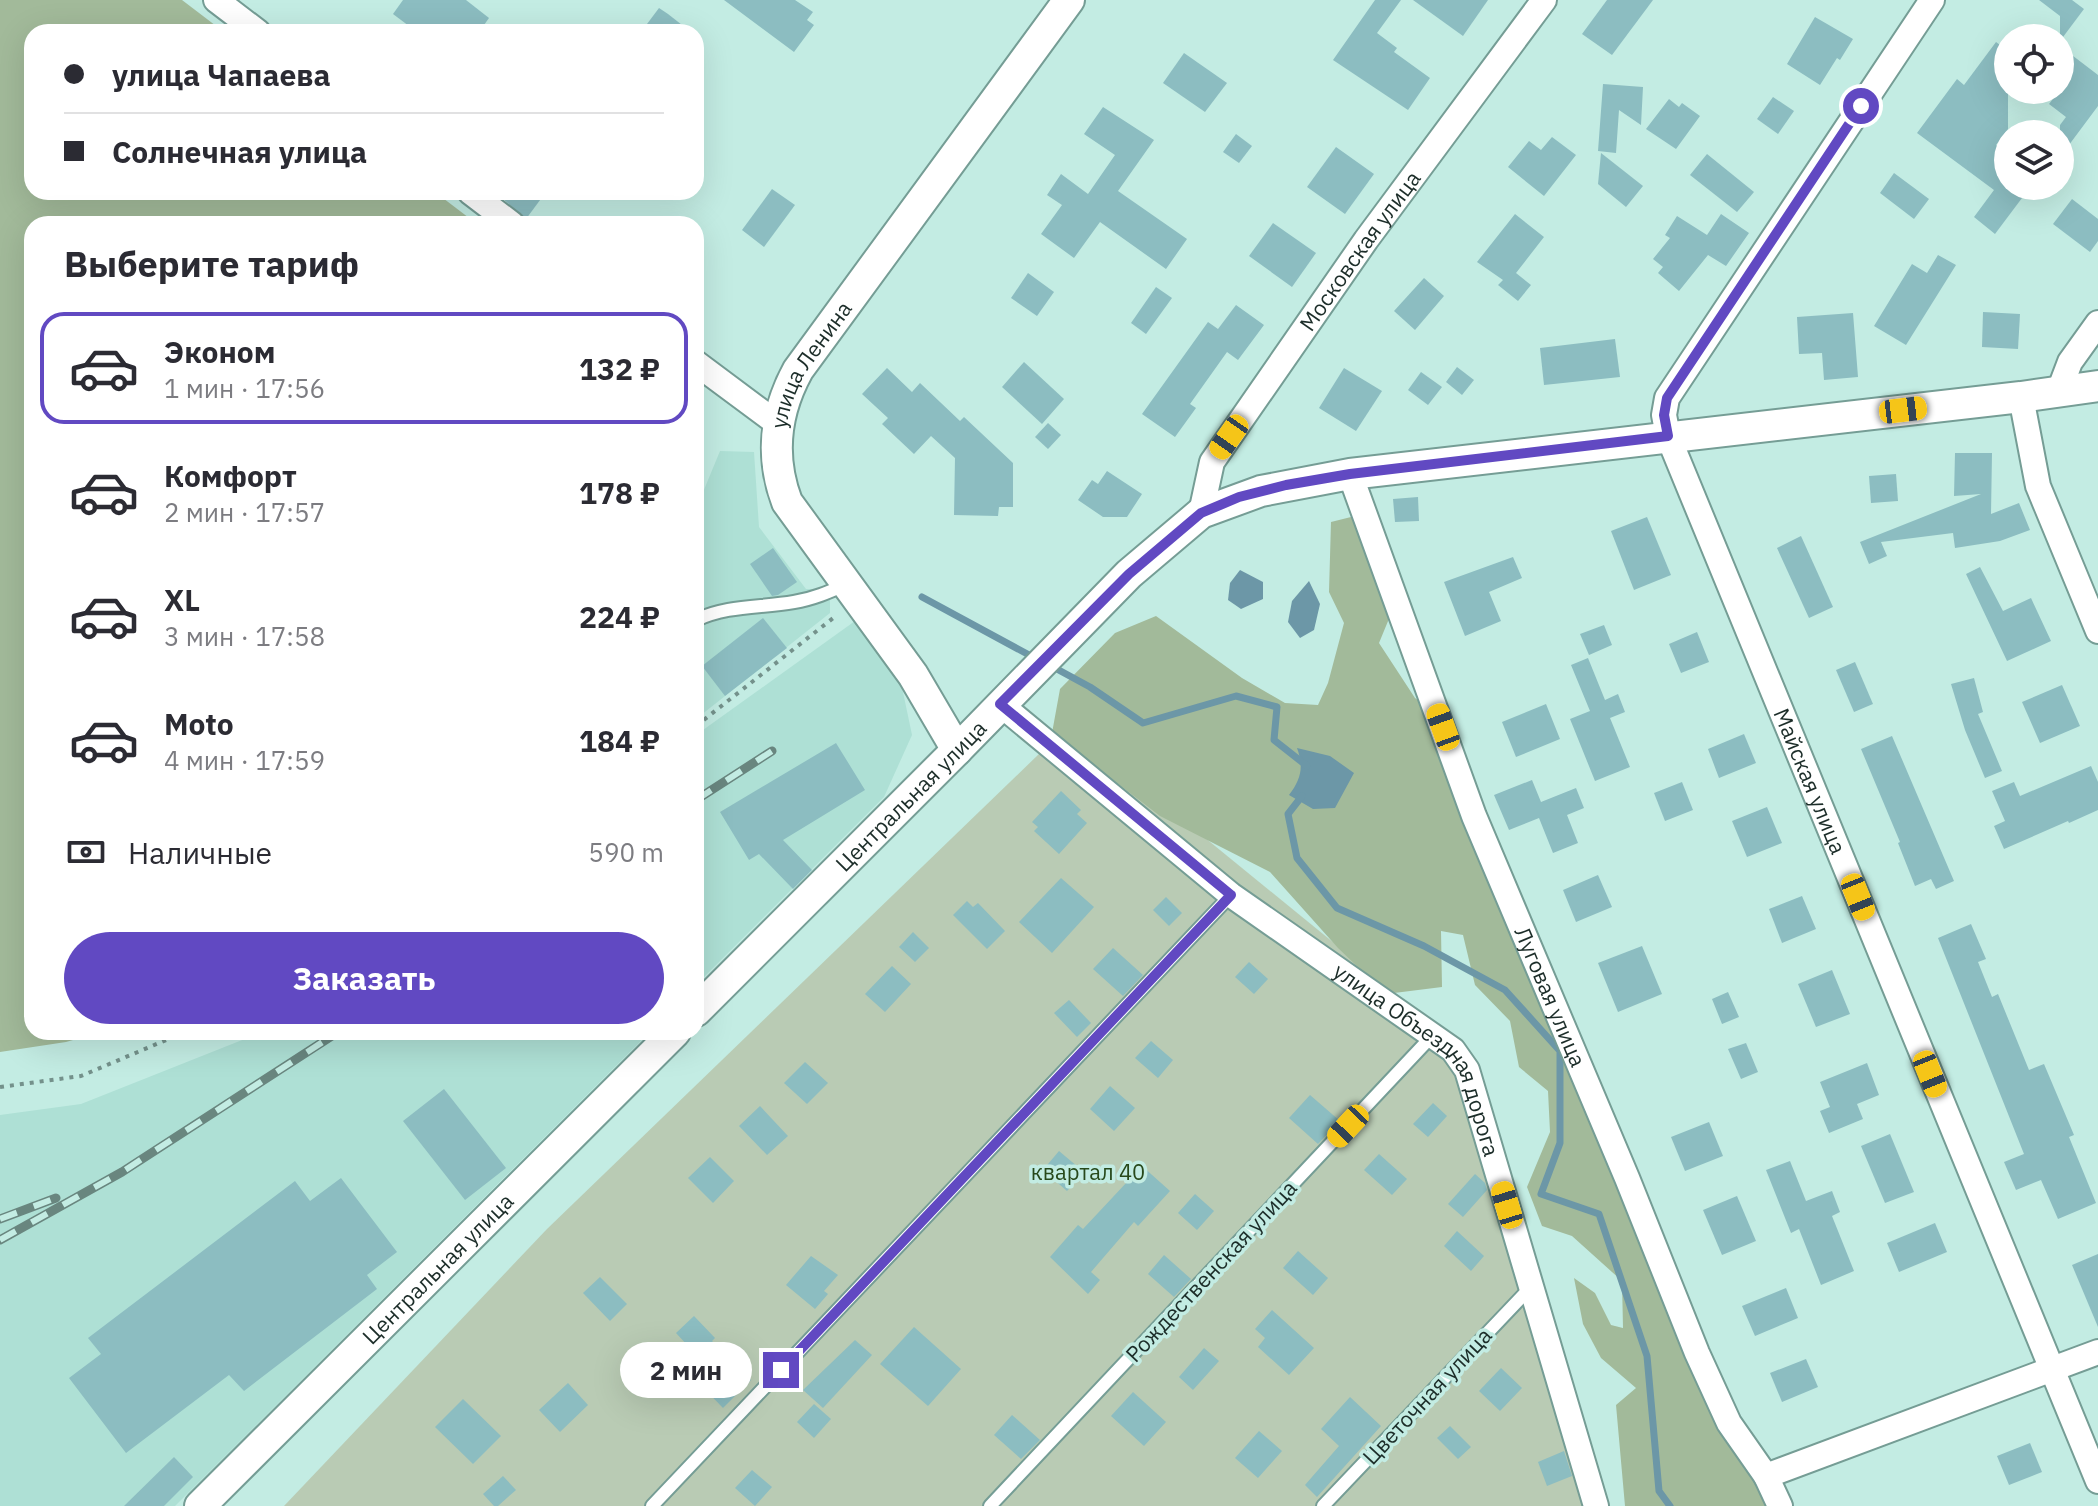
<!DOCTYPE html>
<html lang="ru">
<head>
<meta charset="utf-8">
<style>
  body { margin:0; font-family:"IBM Plex Sans",sans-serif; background:#f2f2f3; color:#2b2b33; height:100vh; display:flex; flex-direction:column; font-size:30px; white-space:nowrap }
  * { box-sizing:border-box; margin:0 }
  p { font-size:26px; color:#7c7c81 }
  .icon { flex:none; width:44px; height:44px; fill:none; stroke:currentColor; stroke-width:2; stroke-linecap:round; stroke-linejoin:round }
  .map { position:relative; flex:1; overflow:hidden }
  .panel { position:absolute; left:24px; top:216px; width:680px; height:824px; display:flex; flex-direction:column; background:#fff; border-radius:24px; box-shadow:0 8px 32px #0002 }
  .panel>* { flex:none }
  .banner { position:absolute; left:24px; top:24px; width:680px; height:176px; border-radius:24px; box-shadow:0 8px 32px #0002; display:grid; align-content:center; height:176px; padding:0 40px; background:#fff }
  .tools { position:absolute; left:1994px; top:24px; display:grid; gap:16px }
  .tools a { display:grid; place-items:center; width:80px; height:80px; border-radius:50%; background:#fff; box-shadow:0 8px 32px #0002; font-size:40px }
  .end { position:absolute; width:36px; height:36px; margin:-18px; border:10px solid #6149c2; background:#fff; box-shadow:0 0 0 4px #fff }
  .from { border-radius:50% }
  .bubble { position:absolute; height:56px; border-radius:28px; background:#fff; box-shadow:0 8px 32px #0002; font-size:26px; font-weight:700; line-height:56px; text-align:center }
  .car { position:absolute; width:24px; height:48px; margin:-24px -12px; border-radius:10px; box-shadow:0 0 6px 2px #0007; background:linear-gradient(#f5c518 24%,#345 0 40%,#f5c518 0 76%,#345 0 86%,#f5c518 0) }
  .banner b { display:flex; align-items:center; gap:28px; height:76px; font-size:30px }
  .banner b+b { border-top:2px solid #e1e1e2 }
  .banner i { width:20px; height:20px; background:#2b2b33 }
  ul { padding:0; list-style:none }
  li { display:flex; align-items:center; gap:24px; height:112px; margin:0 16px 12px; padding:0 24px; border:4px solid transparent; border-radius:24px }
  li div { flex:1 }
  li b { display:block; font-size:30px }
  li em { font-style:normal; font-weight:700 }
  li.current { border-color:#6149c2 }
  li>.icon { width:72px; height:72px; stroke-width:1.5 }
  h2 { padding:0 40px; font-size:36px; line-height:96px }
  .pay { display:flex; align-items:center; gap:20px; height:88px; padding:0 40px; font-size:30px }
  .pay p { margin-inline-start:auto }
  .button { display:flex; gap:16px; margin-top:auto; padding:16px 40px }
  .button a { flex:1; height:92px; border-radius:48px; background:#6149c2; color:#fff; font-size:32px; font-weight:700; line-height:92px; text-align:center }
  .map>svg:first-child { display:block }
  .built { fill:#aee0d5 }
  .green { fill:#b9cbb4 }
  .forest { fill:#a2ba9a }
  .water { fill:#6c97a7 }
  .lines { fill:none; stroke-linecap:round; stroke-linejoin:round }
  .stream { stroke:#6c97a7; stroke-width:7 }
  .building { fill:#8cbdc1 }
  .service-casing { stroke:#759d95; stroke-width:16 }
  .minor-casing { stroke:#759d95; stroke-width:28 }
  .tertiary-casing { stroke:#759d95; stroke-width:34 }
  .path { stroke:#74918b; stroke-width:4; stroke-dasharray:4 6; stroke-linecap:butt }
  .service { stroke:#fff; stroke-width:12 }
  .minor { stroke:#fff; stroke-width:24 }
  .tertiary { stroke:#fff; stroke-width:30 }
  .rail-casing { stroke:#69867f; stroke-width:9 }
  .rail { stroke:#c3ece3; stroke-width:6; stroke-dasharray:18; stroke-linecap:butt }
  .route { stroke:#6149c2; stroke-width:10 }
  .labels { text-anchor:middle; stroke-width:7; stroke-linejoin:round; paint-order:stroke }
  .street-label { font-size:22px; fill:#1c2d29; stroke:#c3ece3 }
  .park-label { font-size:22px; fill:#27491b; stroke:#c3ece3 }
</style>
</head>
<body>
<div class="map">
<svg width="2098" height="1506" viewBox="0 0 2098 1506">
  <rect width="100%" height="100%" fill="#c3ece3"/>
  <g class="built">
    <path d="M720 451 754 452 759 527 806 589H830V613L696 719V500L701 497Z"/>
    <path d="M855 621 899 673 912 735 884 797 696 985V735Z"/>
    <path d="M262 1032H650L175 1506H0V1115L81 1104Z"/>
  </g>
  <path class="green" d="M1068 726 1475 1058 1605 1506H284L547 1229Z"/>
  <g class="forest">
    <path d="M0 0H182L224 32H32V192H435L477 224H32V1032H101L66 1042 0 1052Z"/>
    <path d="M1375 511 1400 592 1379 643 1415 698 1452 724 1520 896 1536 984 1592 1063 1620 1184 1709 1350 1778 1506H1625L1616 1405 1636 1388 1601 1358 1583 1324 1574 1278 1595 1293 1611 1325 1623 1328 1622 1281 1572 1236 1542 1226 1527 1187 1550 1132 1548 1091 1519 1067 1510 1021 1475 985 1463 935 1441 931 1442 987 1386 994 1338 948 1270 872 1160 816 1052 733 1060 689 1115 633 1156 616 1242 678 1285 703 1318 705 1328 683 1344 623 1329 592 1331 522Z"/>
  </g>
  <g class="water">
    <path d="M1240 570 1263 582V599L1241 609 1228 600 1230 583Z"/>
    <path d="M1309 581 1320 604 1314 630 1300 638 1288 622 1292 601Z"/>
    <path d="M1297 748 1330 756 1354 773 1335 808 1313 809 1289 795C1301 779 1304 767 1297 748Z"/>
  </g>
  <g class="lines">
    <g class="stream">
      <path d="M922 597 1031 656"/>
      <path d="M1055 668 1090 687 1143 723 1236 696 1277 707 1274 740 1307 766"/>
      <path d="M1302 796 1288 814 1297 858 1337 908 1424 946 1505 990 1560 1051V1143L1541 1194 1599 1214 1647 1356 1659 1491 1670 1506"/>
    </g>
  </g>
  <g class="building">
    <path d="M403 0H466L489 18 479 32H417L393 14Z"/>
    <path d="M724 0H795L813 12 807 20 814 25 794 52Z"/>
    <path d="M1375 0H1401L1377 33 1397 48 1394 52 1430 78 1408 110 1333 60Z"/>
    <path d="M1413 0H1488L1463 36Z"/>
    <path d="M1607 0H1653L1612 55 1582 34Z"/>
    <path d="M2039 0H2072L2084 9 2060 41V16Z"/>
    <path d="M659 8 668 14 691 32H641Z"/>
    <path d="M1815 17 1853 39 1840 60 1837 58 1820 85 1787 64Z"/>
    <path d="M1996 42 2008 51V129L1996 145 2008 154V158L2000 168 2008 174V186H2031L1995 234 1974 217 1994 190 1917 133 1957 79 1964 85Z"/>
    <path d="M2060 46 2098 75V106L2060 157V125L2066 117 2049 104 2060 90Z"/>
    <path d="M1184 53 1227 83 1205 112 1163 83Z"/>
    <path d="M1603 84 1643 87 1641 125 1619 110 1616 153 1598 151Z"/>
    <path d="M1773 97 1794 111 1778 134 1757 119Z"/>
    <path d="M1669 99 1679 107 1682 103 1700 116 1676 149 1646 129Z"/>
    <path d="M1103 107 1154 140 1118 191 1187 239 1166 269 1100 222 1074 258 1041 234 1062 205 1047 195 1061 174 1088 194 1115 155 1084 134Z"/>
    <path d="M1236 134 1252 146 1239 163 1223 152Z"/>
    <path d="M1552 137 1576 155 1544 196 1508 167 1529 141 1541 150Z"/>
    <path d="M1336 147 1374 174 1345 214 1307 187Z"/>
    <path d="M1601 153 1643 186 1626 207 1598 184Z"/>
    <path d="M1707 154 1754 192 1737 212 1690 175Z"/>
    <path d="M1894 173 1929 199 1914 219 1880 193Z"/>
    <path d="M772 189 795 205 764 247 742 230Z"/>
    <path d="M495 192H546L526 219Z"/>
    <path d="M2072 199 2098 219V241L2090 252 2053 224Z"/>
    <path d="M1515 214 1544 237 1516 273 1531 285 1518 301 1498 285 1503 280 1477 262Z"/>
    <path d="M1721 214 1749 233 1726 266 1708 255 1679 291 1658 273 1663 267 1653 259 1670 238 1665 235 1677 216 1707 235Z"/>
    <path d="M1273 223 1316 253 1292 287 1249 256Z"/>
    <path d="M1938 255 1956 265 1906 345 1874 326 1912 264 1927 273Z"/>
    <path d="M1028 273 1054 292 1037 316 1011 298Z"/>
    <path d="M1424 278 1444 296 1415 330 1394 311Z"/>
    <path d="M1156 287 1172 298 1146 334 1131 323Z"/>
    <path d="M1236 305 1264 325 1238 360 1227 352 1190 404 1196 408 1175 437 1142 414 1208 322 1218 329Z"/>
    <path d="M1983 312 2020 314 2018 349 1982 347Z"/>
    <path d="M1853 313 1858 377 1824 380 1822 353 1799 354 1797 317Z"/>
    <path d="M1615 339 1620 377 1544 385 1540 348Z"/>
    <path d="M1024 362 1064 399 1042 424 1002 387Z"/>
    <path d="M1457 367 1474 380 1462 395 1446 382Z"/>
    <path d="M887 368 912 392 920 383 960 421 964 417 1013 463V507H999L998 516 954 515 955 458 931 436 914 454 882 424 888 418 862 394Z"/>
    <path d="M1344 368 1382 391 1356 431 1319 408Z"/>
    <path d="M1421 372 1442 387 1428 405 1408 390Z"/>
    <path d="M1048 423 1061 435 1048 449 1035 437Z"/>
    <path d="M1955 453H1992L1991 514 2019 503 2030 530 2000 541 1955 548 1953 533 1881 542 1887 556 1869 564 1860 542 1981 494 1954 496Z"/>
    <path d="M1107 471 1142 494 1127 517H1103L1078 500 1092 480 1098 484Z"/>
    <path d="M1896 474 1898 501 1871 503 1869 476Z"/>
    <path d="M1418 497 1419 521 1395 522 1393 499Z"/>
    <path d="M1647 517 1671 575 1634 590 1611 531Z"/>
    <path d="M1801 536 1833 607 1809 618 1777 548Z"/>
    <path d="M773 548 797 582 778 595 772 596 750 564Z"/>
    <path d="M1513 557 1522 578 1489 592 1501 621 1465 636 1444 582Z"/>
    <path d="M1980 567 2003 611 2031 598 2051 641 2007 661 1966 574Z"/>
    <path d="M763 618 787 648 725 696 702 666Z"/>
    <path d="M1604 625 1612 645 1589 655 1580 634Z"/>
    <path d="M1697 632 1709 662 1681 673 1669 644Z"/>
    <path d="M1588 658 1605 700 1618 694 1625 712 1610 718 1630 767 1595 781 1570 719 1590 711 1571 665Z"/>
    <path d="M1855 662 1873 704 1854 712 1836 670Z"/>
    <path d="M1974 678 1983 712 1978 714 2002 771 1985 778 1965 730 1951 684Z"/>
    <path d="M2062 685 2080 726 2040 743 2022 702Z"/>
    <path d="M1546 704 1560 739 1516 757 1502 722Z"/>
    <path d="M1744 734 1756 763 1719 778 1708 749Z"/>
    <path d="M1892 736 1954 881 1936 889 1931 879 1915 886 1898 843 1900 842 1861 749Z"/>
    <path d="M836 743 865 790 783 840 812 870 793 889 759 854 749 860 720 812Z"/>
    <path d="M2091 766 2098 782V810L2069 823 2068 821 2004 849 1994 826 2005 821 1992 791 2014 782 2020 796Z"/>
    <path d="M1532 780 1541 802 1576 788 1584 808 1567 815 1578 843 1553 853 1539 818 1509 830 1494 795Z"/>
    <path d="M1682 782 1693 810 1665 821 1654 793Z"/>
    <path d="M1061 791 1081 810 1077 814 1087 823 1059 854 1034 831 1038 827 1032 822Z"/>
    <path d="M1767 807 1782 843 1747 857 1732 821Z"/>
    <path d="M1598 875 1612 907 1576 922 1563 890Z"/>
    <path d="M1061 878 1094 907 1052 953 1019 922Z"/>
    <path d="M1802 896 1816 929 1782 943 1769 909Z"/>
    <path d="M1166 897 1182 913 1169 926 1153 910Z"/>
    <path d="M967 901 973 907 978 903 1005 931 987 949 953 915Z"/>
    <path d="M1971 924 1986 959 1978 962 1992 997 1998 994 2029 1070 2044 1064 2074 1135 2069 1137 2096 1203 2058 1219 2041 1180 2016 1190 2004 1162 2024 1154 1938 938Z"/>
    <path d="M913 932 929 948 915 962 899 947Z"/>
    <path d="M1642 946 1662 994 1618 1012 1598 963Z"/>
    <path d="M1113 948 1143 975 1123 996 1093 969Z"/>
    <path d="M1249 962 1268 979 1254 994 1235 977Z"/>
    <path d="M892 966 911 984 885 1012 865 994Z"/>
    <path d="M1832 970 1850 1014 1816 1027 1798 984Z"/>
    <path d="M1728 992 1739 1017 1722 1024 1712 999Z"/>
    <path d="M1069 1000 1091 1023 1077 1037 1054 1013Z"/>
    <path d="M1151 1041 1173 1060 1158 1078 1135 1058Z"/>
    <path d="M1746 1043 1758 1072 1741 1079 1728 1049Z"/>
    <path d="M805 1062 828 1083 807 1104 784 1083Z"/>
    <path d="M1867 1063 1879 1095 1857 1104 1863 1119 1829 1133 1820 1111 1830 1107 1820 1082Z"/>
    <path d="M1110 1086 1135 1108 1114 1131 1090 1109Z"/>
    <path d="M444 1089 506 1168 465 1200 403 1121Z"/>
    <path d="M1310 1095 1340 1121 1318 1144 1289 1118Z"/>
    <path d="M1433 1103 1447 1116 1428 1137 1413 1124Z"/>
    <path d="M760 1106 788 1136 767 1155 739 1126Z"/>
    <path d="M1709 1122 1723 1156 1685 1171 1671 1137Z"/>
    <path d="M1890 1134 1914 1192 1885 1203 1861 1146Z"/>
    <path d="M1059 1151 1084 1172 1067 1191 1043 1170Z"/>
    <path d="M1379 1154 1407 1179 1392 1195 1364 1170Z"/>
    <path d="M710 1157 734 1181 713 1203 688 1178Z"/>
    <path d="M1790 1161 1806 1201 1832 1191 1840 1212 1832 1216 1854 1271 1821 1285 1799 1229 1791 1233 1766 1170Z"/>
    <path d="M1142 1166 1170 1191 1138 1226 1134 1222 1091 1272 1100 1280 1088 1294 1050 1257 1078 1225 1083 1229Z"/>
    <path d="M1475 1174 1485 1183 1487 1190 1463 1217 1448 1204Z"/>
    <path d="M341 1178 397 1252 367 1275 377 1289 244 1391 229 1375 126 1453 69 1378 101 1354 88 1338 295 1181 310 1201Z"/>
    <path d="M1195 1194 1214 1211 1197 1230 1178 1213Z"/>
    <path d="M1737 1196 1756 1241 1722 1255 1703 1210Z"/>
    <path d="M1935 1223 1947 1252 1899 1272 1887 1243Z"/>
    <path d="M1457 1231 1484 1256 1471 1271 1444 1246Z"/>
    <path d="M1298 1251 1328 1278 1313 1295 1283 1268Z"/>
    <path d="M2098 1254V1327L2072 1265Z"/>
    <path d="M1164 1255 1191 1279 1174 1297 1148 1274Z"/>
    <path d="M811 1256 838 1275 824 1291 828 1294 815 1309 786 1285Z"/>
    <path d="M600 1277 627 1304 610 1321 583 1293Z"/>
    <path d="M1786 1288 1798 1318 1755 1336 1742 1306Z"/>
    <path d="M1272 1310 1314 1348 1289 1375 1258 1347 1265 1338 1255 1329Z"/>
    <path d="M694 1316 715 1338 712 1341 751 1380 723 1408 689 1373 702 1361 676 1333Z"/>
    <path d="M914 1327 961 1369 928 1406 880 1364Z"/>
    <path d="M855 1340 872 1355 823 1408 803 1390Z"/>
    <path d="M1204 1348 1219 1361 1193 1390 1179 1377Z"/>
    <path d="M1806 1359 1818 1387 1782 1402 1770 1373Z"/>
    <path d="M1501 1368 1522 1388 1500 1411 1479 1391Z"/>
    <path d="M568 1383 588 1405 560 1432 539 1410Z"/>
    <path d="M1133 1392 1166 1422 1144 1446 1111 1416Z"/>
    <path d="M1350 1397 1381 1426 1317 1497 1305 1485 1339 1446 1321 1429Z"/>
    <path d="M463 1399 501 1436 473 1464 435 1427Z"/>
    <path d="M814 1404 831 1419 814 1438 797 1422Z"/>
    <path d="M1012 1415 1040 1440 1021 1459 994 1435Z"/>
    <path d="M1450 1426 1471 1447 1458 1459 1437 1438Z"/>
    <path d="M1259 1431 1282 1451 1258 1478 1235 1458Z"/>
    <path d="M2030 1443 2042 1472 2009 1485 1997 1456Z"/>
    <path d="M1564 1451 1572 1476 1547 1486 1538 1462Z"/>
    <path d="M174 1457 193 1477 164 1506H124Z"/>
    <path d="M752 1470 772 1487 755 1506 735 1488Z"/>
    <path d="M503 1476 516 1490 498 1506H494L483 1494Z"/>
  </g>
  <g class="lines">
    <defs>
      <g id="service">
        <path d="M696 620C728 605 760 608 794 602 813 599 829 592 847 584"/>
        <path d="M652 1506 1231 895"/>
        <path d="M990 1506 1432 1036"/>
        <path d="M1323 1506 1532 1286"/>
      </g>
      <g id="minor">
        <path d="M216 0 258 32"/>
        <path id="s1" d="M1932 0 1667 398 1664 415 1668 436 2098 1481"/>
        <path d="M470 192 512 224"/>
        <path d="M696 363 778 424"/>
        <path d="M2059 391 2070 362 2098 323"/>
        <path d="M2021 397 2038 486 2098 631"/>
        <path id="s2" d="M1350 474 1474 816 1627 1178 1697 1353 1729 1423 1766 1476 1780 1506"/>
        <path id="s3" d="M1201 513 1212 462 1366 240 1544 0"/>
        <path id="s4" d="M1000 704 1231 895 1453 1050 1467 1070 1596 1506"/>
        <path d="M1766 1476 2098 1352"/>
      </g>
      <g id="tertiary">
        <path id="s5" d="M957 750 913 675 787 502C770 457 775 412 798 370L1069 0"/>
        <path id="s6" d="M696 1011 957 750 1129 574 1201 513 1261 491 1350 474 2021 397 2098 386"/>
        <path id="s7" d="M200 1506 675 1032"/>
      </g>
    </defs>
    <use href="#service" class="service-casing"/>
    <use href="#minor" class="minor-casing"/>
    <use href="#tertiary" class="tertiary-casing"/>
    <g class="path">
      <path d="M696 726 837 615"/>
      <path d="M0 1087 81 1076 185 1032"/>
    </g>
    <use href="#service" class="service"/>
    <use href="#minor" class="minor"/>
    <use href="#tertiary" class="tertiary"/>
    <defs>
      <g id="rail">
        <path d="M696 800 772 751"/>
        <path d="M0 1219 56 1198"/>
        <path d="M0 1240 122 1172 338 1032"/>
      </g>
    </defs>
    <use href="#rail" class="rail-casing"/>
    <use href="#rail" class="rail"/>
  </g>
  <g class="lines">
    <path class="route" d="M781 1370 1231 895 1000 704 1129 574 1201 513 1239 497 1286 485 1350 474 1668 436 1664 415 1667 398 1861 106"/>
  </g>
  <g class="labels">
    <g class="street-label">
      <text dy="8" stroke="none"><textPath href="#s3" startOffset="310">Московская улица</textPath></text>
      <text dy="8" stroke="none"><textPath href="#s5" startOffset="448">улица Ленина</textPath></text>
      <text dy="8" stroke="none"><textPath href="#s1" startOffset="890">Майская улица</textPath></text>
      <text dy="8" stroke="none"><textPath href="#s6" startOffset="304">Центральная улица</textPath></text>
      <text dy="8" stroke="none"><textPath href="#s2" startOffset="560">Луговая улица</textPath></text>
      <text dy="8" stroke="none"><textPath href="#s4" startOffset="556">улица Объездная дорога</textPath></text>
      <text dy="8" stroke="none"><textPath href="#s7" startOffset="336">Центральная улица</textPath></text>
      <text transform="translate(1211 1271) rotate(-47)" y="8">Рождественская улица</text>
      <text transform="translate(1427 1396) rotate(-47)" y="8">Цветочная улица</text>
    </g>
    <g class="park-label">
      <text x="1088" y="1180">квартал 40</text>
    </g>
  </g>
</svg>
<div class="tools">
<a><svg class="icon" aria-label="locate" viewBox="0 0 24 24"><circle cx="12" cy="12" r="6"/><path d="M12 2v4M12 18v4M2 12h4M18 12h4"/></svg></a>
<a><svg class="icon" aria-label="layers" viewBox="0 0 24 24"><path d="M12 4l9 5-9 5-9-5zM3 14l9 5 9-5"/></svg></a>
</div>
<i class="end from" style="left:1861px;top:106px"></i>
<i class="end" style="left:781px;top:1370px"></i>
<div class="bubble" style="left:620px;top:1342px;width:132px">2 мин</div>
<i class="car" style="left:1903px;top:410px;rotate:83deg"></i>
<i class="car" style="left:1229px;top:437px;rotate:215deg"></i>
<i class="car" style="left:1443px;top:727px;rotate:340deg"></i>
<i class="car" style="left:1858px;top:897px;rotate:158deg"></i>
<i class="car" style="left:1930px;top:1074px;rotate:158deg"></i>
<i class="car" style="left:1348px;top:1126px;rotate:223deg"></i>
<i class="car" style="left:1507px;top:1205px;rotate:343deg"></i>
<div class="banner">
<b><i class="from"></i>улица Чапаева</b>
<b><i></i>Солнечная улица</b>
</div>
<section class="panel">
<h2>Выберите тариф</h2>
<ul>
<li class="current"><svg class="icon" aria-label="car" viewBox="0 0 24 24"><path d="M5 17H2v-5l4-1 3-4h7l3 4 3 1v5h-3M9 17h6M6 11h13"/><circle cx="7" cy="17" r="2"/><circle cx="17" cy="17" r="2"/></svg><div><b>Эконом</b><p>1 мин · 17:56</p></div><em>132 ₽</em></li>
<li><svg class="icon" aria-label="car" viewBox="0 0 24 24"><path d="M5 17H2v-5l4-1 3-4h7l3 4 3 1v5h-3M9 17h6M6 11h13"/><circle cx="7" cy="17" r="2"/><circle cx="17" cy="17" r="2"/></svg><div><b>Комфорт</b><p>2 мин · 17:57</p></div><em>178 ₽</em></li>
<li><svg class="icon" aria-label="car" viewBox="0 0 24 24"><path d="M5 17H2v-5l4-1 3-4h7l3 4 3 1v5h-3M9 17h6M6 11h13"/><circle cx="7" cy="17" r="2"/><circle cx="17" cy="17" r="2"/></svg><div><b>XL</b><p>3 мин · 17:58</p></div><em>224 ₽</em></li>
<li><svg class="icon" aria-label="car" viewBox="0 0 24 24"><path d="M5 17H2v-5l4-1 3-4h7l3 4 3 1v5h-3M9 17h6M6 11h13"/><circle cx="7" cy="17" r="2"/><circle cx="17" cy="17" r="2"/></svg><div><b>Moto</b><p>4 мин · 17:59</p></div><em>184 ₽</em></li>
</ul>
<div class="pay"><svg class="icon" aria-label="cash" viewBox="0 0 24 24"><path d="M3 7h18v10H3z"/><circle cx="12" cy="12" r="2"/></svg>Наличные<p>590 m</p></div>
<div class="button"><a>Заказать</a></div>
</section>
</div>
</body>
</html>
